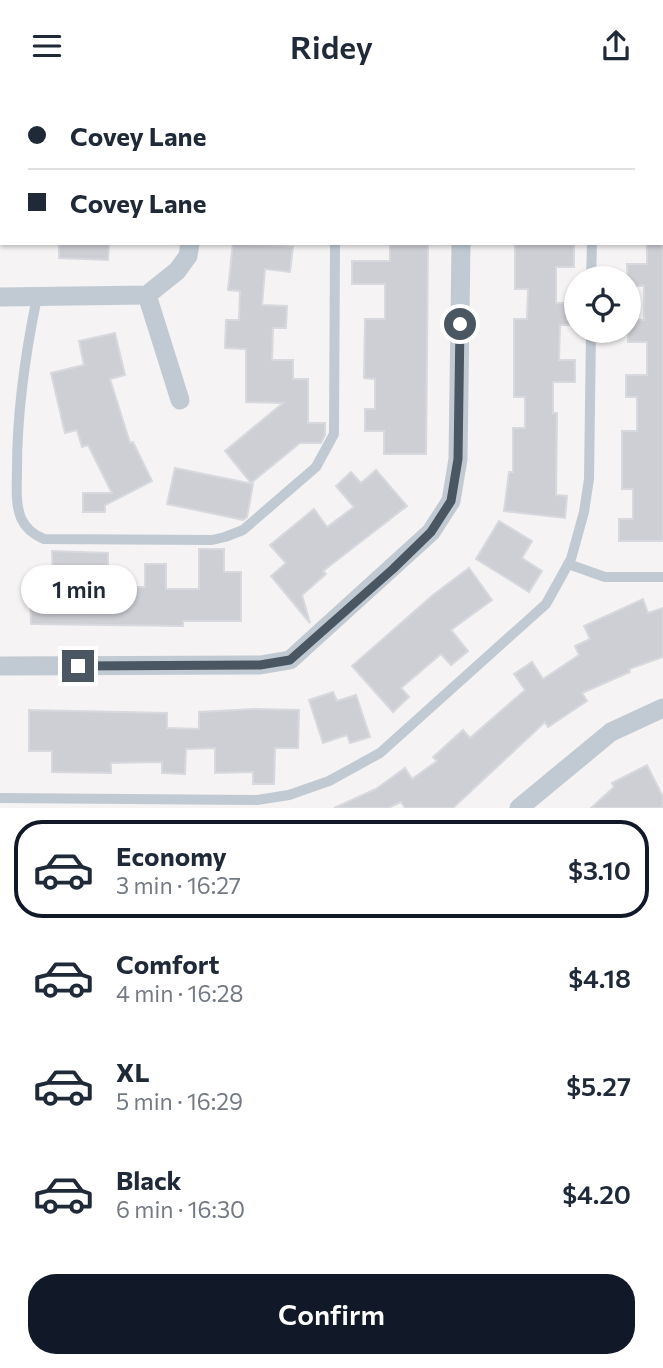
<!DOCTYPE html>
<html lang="en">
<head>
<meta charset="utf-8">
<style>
  body { margin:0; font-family:Commissioner,sans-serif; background:#f6f6f7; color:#1f2937; height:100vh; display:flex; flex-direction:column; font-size:26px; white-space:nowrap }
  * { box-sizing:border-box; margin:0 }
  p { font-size:23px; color:#747a83 }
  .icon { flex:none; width:38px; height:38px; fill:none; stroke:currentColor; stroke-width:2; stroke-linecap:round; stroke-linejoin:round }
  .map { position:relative; height:717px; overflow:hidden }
  .details { display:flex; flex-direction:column; background:#fff; flex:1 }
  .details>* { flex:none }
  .hud { position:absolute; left:0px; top:0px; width:663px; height:154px; box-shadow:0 2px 5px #0004; display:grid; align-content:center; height:154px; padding:0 28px; background:#fff }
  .fabs { position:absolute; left:564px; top:175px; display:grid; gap:14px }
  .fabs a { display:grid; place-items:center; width:77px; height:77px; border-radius:50%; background:#fff; box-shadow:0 2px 5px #0004; font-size:35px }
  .end { position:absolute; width:32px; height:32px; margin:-16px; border:9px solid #4a5661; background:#fff; box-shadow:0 0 0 4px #fff }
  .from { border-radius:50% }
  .bubble { position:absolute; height:49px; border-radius:24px; background:#fff; box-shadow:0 2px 5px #0004; font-size:23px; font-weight:600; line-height:49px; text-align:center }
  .hud b { display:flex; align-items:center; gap:24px; height:66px; font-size:26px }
  .hud b+b { border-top:2px solid #e0e1e3 }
  .hud i { width:18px; height:18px; background:#1f2937 }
  ul { padding:12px 0 0; list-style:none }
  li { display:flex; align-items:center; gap:21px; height:98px; margin:0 14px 10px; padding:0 14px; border:4px solid transparent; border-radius:28px }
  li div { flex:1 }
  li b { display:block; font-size:26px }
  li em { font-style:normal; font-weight:600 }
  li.active { border-color:#111827 }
  li>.icon { width:63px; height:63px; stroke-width:1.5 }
  .cta { display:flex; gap:14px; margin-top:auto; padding:14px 28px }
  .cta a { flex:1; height:80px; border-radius:28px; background:#111827; color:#fff; font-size:28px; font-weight:600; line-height:80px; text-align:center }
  header { display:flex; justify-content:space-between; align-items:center; height:91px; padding:0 28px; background:#fff; font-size:32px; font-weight:600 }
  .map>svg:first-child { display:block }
  .building { fill:#cdcfd5; stroke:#d7d9de; stroke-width:2 }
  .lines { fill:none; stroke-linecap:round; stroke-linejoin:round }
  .lane { stroke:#c1cad2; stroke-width:10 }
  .street { stroke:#c1cad2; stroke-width:19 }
  .route { stroke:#4a5661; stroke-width:9 }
</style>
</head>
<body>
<header><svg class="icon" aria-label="menu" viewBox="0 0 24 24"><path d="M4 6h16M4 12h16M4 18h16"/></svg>Ridey<svg class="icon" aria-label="share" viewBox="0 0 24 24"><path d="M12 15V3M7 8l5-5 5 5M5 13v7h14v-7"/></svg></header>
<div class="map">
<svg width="663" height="717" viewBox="0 0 663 717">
  <rect width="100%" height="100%" fill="#f5f3f3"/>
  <g class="building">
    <path d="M59 152H109L108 169 59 167Z"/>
    <path d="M233 152 293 156 290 181 265 178 262 214 287 215 286 237H273L272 269H293V288H308V332H325V344L321 352H300L251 392 225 360 283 312 246 311V258L225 257 226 229H239L240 200 228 199Z"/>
    <path d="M515 152H574V176H556V212H574L573 234H560L559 269H575V291H553V322H557L556 404 567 405 565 427 504 420 509 381H513V337H525V306H514V228H527L528 198H515Z"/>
    <path d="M647 152H663V450H619V428H633V398H622V340H637V306H626V284H647V251H628V228L644 229V195H628L627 173H647Z"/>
    <path d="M390 154H428L426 363H384V340H365V318H375V288L364 287 365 228H385V193H352V170H390Z"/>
    <path d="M115 242 125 284 110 288 130 352 133 351 152 390 105 414V421H83V402H112L88 354 82 356 77 339 65 342 51 282 84 274 79 250Z"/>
    <path d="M175 377 253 393 247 426 243 429 167 413Z"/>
    <path d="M376 379 407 415 323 480 326 483 302 504 310 532 271 485 286 472 270 454 314 418 327 436 354 416 336 395 351 381 361 392Z"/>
    <path d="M499 430 532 450 522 467 542 480 529 501 476 468Z"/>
    <path d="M199 458H224V481H241V530H183V535L31 533 30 487H53L52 460 108 462V496H145V473H166V498H199Z"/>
    <path d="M469 477 492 509 451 539 468 560 451 574 441 563 401 597 409 606 393 621 352 575 433 504Z"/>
    <path d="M643 508 648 522 663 517V566L629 578 630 581 582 602 587 610 548 636 545 631 453 717H405L401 711 388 717H334L376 698 405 677 412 688 437 670 433 666 463 639 470 647 525 599 514 583 532 571 543 588 579 564 575 555 590 548 584 535Z"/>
    <path d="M333 601 337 610 356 604 370 646 350 652 347 644 323 652 309 609Z"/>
    <path d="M255 618 299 619 298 657H275L274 693H253V681L215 682V657L186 658 185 683 162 682V671L111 672V682L52 681V660H29V619L167 622V637L199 638V621Z"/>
    <path d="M647 674 663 706V717H591L614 696 612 692Z"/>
  </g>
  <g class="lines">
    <g class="lane">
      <path d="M594 2V0"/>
      <path d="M591 187 592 152"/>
      <path d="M37 206C25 264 17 319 17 378 17 394 15 412 21 427 26 438 34 444 44 448L212 449 225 446 243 439 316 376 334 343 335 152"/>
      <path d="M568 473 605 486H663"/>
      <path d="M0 707 257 709 289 704 329 690 380 662 546 513 571 468 584 421 589 388 591 240"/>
    </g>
    <g class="street">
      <path d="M218 2 219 0"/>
      <path d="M463 2V0"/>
      <path d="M147 204 180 309"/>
      <path d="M0 206 147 204 177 180 188 165 190 152"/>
      <path d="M0 575 260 574 290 569 431 441 451 410 458 368 461 152"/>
      <path d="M519 717 611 641 663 617"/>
    </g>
  </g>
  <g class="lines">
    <path class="route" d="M78 575 260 574 290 569 393 478 431 441 451 410 458 368 460 233"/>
  </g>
</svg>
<div class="fabs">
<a><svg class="icon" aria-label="locate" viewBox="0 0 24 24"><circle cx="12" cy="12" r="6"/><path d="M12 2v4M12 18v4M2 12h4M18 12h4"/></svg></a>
</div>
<i class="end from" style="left:460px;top:233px"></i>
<i class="end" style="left:78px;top:575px"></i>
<div class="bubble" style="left:21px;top:474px;width:116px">1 min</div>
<div class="hud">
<b><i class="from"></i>Covey Lane</b>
<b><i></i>Covey Lane</b>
</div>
</div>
<section class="details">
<ul>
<li class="active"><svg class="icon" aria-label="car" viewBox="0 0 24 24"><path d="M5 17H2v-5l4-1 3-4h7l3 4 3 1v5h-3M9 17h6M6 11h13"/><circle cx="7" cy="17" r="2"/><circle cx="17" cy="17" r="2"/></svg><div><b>Economy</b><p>3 min · 16:27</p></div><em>$3.10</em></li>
<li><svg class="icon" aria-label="car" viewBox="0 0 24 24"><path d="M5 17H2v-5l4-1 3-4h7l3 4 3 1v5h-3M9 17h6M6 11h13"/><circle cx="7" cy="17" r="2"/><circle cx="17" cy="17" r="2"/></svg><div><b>Comfort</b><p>4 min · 16:28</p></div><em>$4.18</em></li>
<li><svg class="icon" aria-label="car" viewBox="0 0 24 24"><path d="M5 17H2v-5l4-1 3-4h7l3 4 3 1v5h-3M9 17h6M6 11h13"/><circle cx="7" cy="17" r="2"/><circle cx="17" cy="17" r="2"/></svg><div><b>XL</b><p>5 min · 16:29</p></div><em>$5.27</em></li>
<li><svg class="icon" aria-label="car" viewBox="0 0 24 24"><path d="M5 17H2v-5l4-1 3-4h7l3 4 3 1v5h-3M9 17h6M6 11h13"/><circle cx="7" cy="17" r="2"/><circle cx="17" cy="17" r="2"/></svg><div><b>Black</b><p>6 min · 16:30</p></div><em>$4.20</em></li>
</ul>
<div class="cta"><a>Confirm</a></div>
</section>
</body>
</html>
